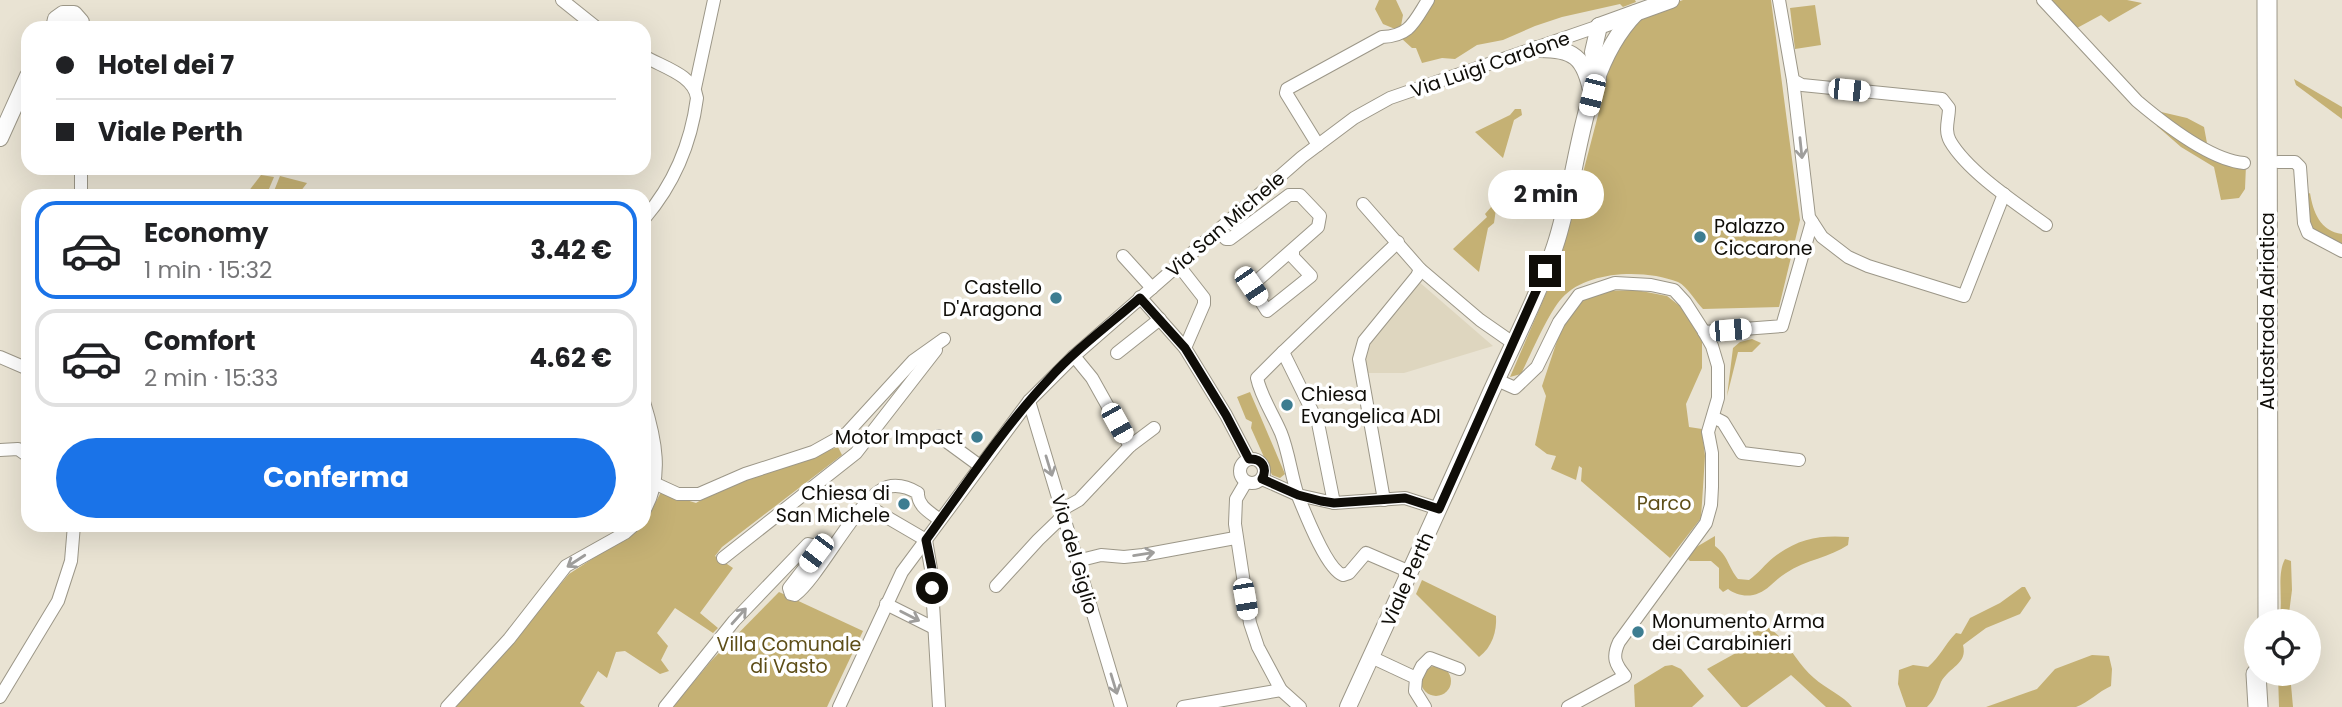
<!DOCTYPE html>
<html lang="it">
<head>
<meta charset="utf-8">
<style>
  body { margin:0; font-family:Poppins,sans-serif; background:#f2f2f2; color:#202124; height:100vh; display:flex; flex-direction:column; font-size:26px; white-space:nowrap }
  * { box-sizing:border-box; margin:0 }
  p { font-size:23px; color:#757577 }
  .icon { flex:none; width:38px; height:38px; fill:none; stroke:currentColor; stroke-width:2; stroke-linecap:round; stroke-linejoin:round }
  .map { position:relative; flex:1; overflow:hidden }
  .details { position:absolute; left:21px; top:189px; width:630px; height:343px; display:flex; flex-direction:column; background:#fff; border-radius:21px; box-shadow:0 7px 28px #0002 }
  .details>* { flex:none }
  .hud { position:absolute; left:21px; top:21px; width:630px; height:154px; border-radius:21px; box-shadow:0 7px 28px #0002; display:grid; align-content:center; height:154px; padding:0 35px; background:#fff }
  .buttons { position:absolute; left:2244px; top:609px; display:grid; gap:14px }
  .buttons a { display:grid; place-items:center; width:77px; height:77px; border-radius:50%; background:#fff; box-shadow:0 7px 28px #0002; font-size:35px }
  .end { position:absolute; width:32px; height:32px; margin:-16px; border:9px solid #0f0d08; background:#fff; box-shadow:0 0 0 4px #fff }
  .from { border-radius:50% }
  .bubble { position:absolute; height:49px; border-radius:24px; background:#fff; box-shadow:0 7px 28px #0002; font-size:23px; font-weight:700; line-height:49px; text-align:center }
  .car { position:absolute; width:21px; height:42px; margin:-21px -10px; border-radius:9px; box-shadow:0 0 5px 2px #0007; background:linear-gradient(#fff 24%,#345 0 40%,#fff 0 76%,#345 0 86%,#fff 0) }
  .hud b { display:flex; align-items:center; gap:24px; height:66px; font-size:26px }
  .hud b+b { border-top:2px solid #e0e0e0 }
  .hud i { width:18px; height:18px; background:#202124 }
  ul { padding:12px 0 0; list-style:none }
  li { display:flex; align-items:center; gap:21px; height:98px; margin:0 14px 10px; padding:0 21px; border:4px solid #e0e0e0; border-radius:21px }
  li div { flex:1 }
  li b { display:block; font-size:26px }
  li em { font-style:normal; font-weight:700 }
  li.selected { border-color:#1a73e8 }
  li>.icon { width:63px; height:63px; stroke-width:1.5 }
  .button { display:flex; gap:14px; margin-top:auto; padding:14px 35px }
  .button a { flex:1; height:80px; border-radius:42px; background:#1a73e8; color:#fff; font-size:28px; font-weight:700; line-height:80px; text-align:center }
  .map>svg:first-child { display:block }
  .built { fill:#ded6bf }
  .green { fill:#c5b174 }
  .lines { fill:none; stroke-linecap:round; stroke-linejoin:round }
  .minor-casing { stroke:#9c9788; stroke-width:14 }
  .major-casing { stroke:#9c9788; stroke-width:18 }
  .highway-casing { stroke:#9c9788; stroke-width:21 }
  .minor { stroke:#fff; stroke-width:12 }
  .major { stroke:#fff; stroke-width:16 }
  .highway { stroke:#fff; stroke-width:19 }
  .oneway { stroke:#9f9e9c }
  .route { stroke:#0f0d08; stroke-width:9 }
  .poi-dot { fill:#3d7d91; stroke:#fff; stroke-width:2.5 }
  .labels { text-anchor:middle; stroke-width:7; stroke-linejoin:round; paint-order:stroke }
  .street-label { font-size:19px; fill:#0f0d08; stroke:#fff }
  .poi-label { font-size:19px; fill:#0f0d08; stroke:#fff; text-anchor:start }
  .park-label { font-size:19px; fill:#5e4e18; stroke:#fff }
</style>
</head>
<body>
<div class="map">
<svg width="2342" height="707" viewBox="0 0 2342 707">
  <rect width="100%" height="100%" fill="#e9e3d3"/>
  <path class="built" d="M1418 281 1493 346 1404 373H1367L1363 348Z"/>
  <g class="green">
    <path d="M1379 0H1396L1403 15 1401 26 1411 24 1395 29 1383 24 1375 9Z"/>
    <path d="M1431 0H1635L1636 2 1623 7 1620 4 1562 17 1535 26 1503 40 1477 45 1455 59 1442 58 1422 63 1416 48H1412L1401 38Z"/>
    <path d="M1683 0H1771L1800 220 1779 307 1703 309C1696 302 1687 286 1678 282 1645 269 1587 270 1562 298 1548 313 1531 354 1521 374L1510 377 1560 261 1602 100 1598 80 1632 18Z"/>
    <path d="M2047 0H2127L2142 3 2109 22 2101 15 2077 28Z"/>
    <path d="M1815 5 1821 45 1795 49 1790 8Z"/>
    <path d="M2294 79 2342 107V119L2296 85Z"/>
    <path d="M1515 109H1521L1522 115 1514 120 1503 158 1475 132 1510 115Z"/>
    <path d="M2157 111 2187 118 2204 127 2209 154 2246 165 2245 189 2239 198 2221 200 2214 167 2181 147 2157 126Z"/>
    <path d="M261 175 274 177 266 196H245Z"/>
    <path d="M280 176 307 183 297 196H272Z"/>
    <path d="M2310 193C2313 212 2320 231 2342 234V248L2311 231 2305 196Z"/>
    <path d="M1492 206 1496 209 1494 223 1488 228 1479 272 1453 249 1487 217 1485 214Z"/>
    <path d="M1636 290 1667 296 1685 310 1702 340V368L1686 404 1689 427 1702 429 1705 456 1701 518 1670 558 1581 481 1582 468 1579 466 1576 480 1551 469 1556 456 1547 454 1535 445 1546 396 1542 386 1563 323 1582 300 1603 291Z"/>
    <path d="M1752 339 1761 343 1752 352H1738L1727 396 1733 348 1740 342Z"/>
    <path d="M1250 392 1285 474 1280 478 1272 475 1251 428 1252 422 1246 419 1237 397Z"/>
    <path d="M838 447 842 455 722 547 715 556 733 568 700 613 718 628 713 633 675 608 657 633 668 646 661 660 669 671 660 674 625 651 616 652 607 678 598 671 580 703 585 707H454L476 685 569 574 644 525 661 492 696 503 723 487Z"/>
    <path d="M1715 536V546C1729 557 1728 567 1738 579L1749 580C1758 574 1765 564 1774 557 1799 538 1820 535 1849 537L1848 545C1831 557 1805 560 1786 573 1777 578 1769 589 1759 593 1748 598 1736 595 1728 589L1723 592 1719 588V568L1711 561H1690L1687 558 1693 549Z"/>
    <path d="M2285 559 2291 561 2292 590 2288 621H2279C2284 601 2276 576 2285 559Z"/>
    <path d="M1422 580 1496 616C1497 632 1492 647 1479 657L1416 594Z"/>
    <path d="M2022 587H2025L2031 598 2020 614 1986 628 1963 645C1968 664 1949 667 1941 682 1937 692 1935 699 1927 707H1906L1898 684 1899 670 1913 665 1928 667C1940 657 1945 644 1956 633L1961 634 1970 618 2000 603Z"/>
    <path d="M779 592 863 631 827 707H673L711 661Z"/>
    <path d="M1761 624C1785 633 1794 661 1814 678 1825 688 1844 696 1852 707H1826L1791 675 1747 707H1741L1707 669 1754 643 1753 632Z"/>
    <path d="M2092 655 2109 656 2112 669 2111 686C2098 692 2089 702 2076 707H1986L2037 689 2055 669Z"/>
    <path d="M1672 665 1681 669 1704 696 1692 707H1635L1634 685 1665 666Z"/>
    <circle cx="1436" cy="681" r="15"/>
    <path d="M2278 674H2290L2293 707H2279Z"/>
  </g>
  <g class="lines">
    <defs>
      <g id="minor">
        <path d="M562 0 597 28"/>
        <path d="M1779 0 1793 80 1802 85 1942 99 1949 108C1949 119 1944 130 1950 141 1968 172 2017 204 2046 225"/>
        <path d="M2043 0 2137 101C2163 123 2210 160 2244 163"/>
        <path d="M644 56C662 67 694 75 697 98 691 144 674 184 644 219"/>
        <path d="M1793 80 1809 217 1822 237 1848 257 1868 266 1964 296 2004 194"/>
        <path d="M695 88 714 0"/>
        <path d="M1318 145 1286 93 1287 89 1382 37C1410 36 1414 22 1428 0"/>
        <path d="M2278 162H2295L2300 167 2304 223 2308 233 2342 251"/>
        <path d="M81 196V168"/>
        <path d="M1363 204 1420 269 1417 276 1364 341 1359 359 1384 500"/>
        <path d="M1218 231 1226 239H1230L1289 195H1300L1320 216 1318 227 1293 249V257L1311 276 1267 311 1251 286 1293 249"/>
        <path d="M1123 256 1152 288"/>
        <path d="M1179 266 1204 298V304L1185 348 1226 415 1249 459"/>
        <path d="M1420 269 1480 320 1513 343"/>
        <path d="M1140 297 1185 348"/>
        <path d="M1704 332 1782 326 1812 222"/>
        <path d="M1283 352 1257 378C1261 397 1273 414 1281 433 1289 453 1291 475 1298 496 1305 513 1327 570 1343 575L1349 573 1366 553 1410 572"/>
        <path d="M1117 353 1160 319"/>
        <path d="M1074 356 1092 378 1130 446"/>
        <path d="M0 357 28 369"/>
        <path d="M1497 380 1515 388 1537 367 1559 322 1579 295 1615 283 1651 285 1674 290 1685 302 1703 330 1712 346 1718 366V398L1708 432 1712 453V487L1711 505 1706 523 1619 642C1612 657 1615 664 1625 676L1568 707"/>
        <path d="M1029 401 1121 707"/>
        <path d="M644 402C655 437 664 478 644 511"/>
        <path d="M1713 417 1723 422 1742 453 1799 460"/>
        <path d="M939 436 980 466"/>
        <path d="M0 450 18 449 28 456"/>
        <circle cx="1252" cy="471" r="12"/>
        <path d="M1262 479 1298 495 1334 503 1405 498 1439 509"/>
        <path d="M1246 482 1236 499 1235 524 1250 623 1258 647 1281 690 1300 707"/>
        <path d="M654 483 678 494H699L745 474 813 452 847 433 913 361 944 339"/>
        <path d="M1334 503 1318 423 1283 352 1398 242"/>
        <path d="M866 505 926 540 931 569 939 707"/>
        <path d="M1063 509 1079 500 1130 446 1154 428"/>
        <path d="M723 558 856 453 936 350"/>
        <path d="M1077 561 1101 555 1124 557 1143 555 1235 538"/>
        <path d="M996 586 1038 540 1064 515"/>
        <path d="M886 604 934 628"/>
        <path d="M1371 657 1416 678 1415 691 1425 707"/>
        <path d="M1416 678 1422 666 1430 658 1459 669"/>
        <path d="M0 697 58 601 71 561 74 525"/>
        <path d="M447 707 509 639 566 566 625 533 634 525"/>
        <path d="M665 707 734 621 808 544 817 546 816 553 789 588 791 594 795 595C821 575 858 497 887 487 898 484 908 487 918 493 917 506 931 513 940 520"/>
        <path d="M839 707 902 572 1029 401 1074 356 1302 157 1354 118 1390 98 1599 26"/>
        <path d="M1183 707 1281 690"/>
      </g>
      <g id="major">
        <path d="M1599 26 1671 0"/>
        <path d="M54 28 56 19 63 14H74L81 22"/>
        <path d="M1536 49C1574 48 1585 57 1592 95"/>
        <path d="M1598 79 1593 52 1599 26"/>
        <path d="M0 138 28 76"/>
        <path d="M1348 707C1396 602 1444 498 1491 392 1512 346 1539 294 1555 246 1580 172 1579 71 1636 13"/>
      </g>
      <g id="highway">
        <path d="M2267 0 2268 621"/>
        <path d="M2256 674 2258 707"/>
      </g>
    </defs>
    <use href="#minor" class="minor-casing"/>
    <use href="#major" class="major-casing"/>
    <use href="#highway" class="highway-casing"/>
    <use href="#minor" class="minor"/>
    <use href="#major" class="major"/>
    <use href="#highway" class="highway"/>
  </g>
  <defs><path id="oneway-shaft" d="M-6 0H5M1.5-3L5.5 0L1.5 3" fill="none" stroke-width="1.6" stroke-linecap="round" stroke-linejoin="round" transform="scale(1.75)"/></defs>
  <g class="oneway">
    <use href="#oneway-shaft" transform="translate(1801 148) rotate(84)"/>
    <use href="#oneway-shaft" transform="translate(1049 466) rotate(73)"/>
    <use href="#oneway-shaft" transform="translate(1144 554) rotate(-9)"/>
    <use href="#oneway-shaft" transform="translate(576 561) rotate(147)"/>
    <use href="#oneway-shaft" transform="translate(739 616) rotate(-48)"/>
    <use href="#oneway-shaft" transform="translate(910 616) rotate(27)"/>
    <use href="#oneway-shaft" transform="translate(1114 684) rotate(73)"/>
  </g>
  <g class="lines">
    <path class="route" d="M932 588V569L926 540C965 486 1003 428 1049 379 1076 349 1110 324 1140 298L1185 348 1226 415 1249 459C1262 458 1268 468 1262 479L1298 495 1321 501 1334 503 1405 498 1439 509 1545 271"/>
  </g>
  <g class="poi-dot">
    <circle cx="1700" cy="237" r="7"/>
    <circle cx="1056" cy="298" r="7"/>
    <circle cx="1287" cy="405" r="7"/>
    <circle cx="977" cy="437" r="7"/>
    <circle cx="904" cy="504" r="7"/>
    <circle cx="1638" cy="632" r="7"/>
  </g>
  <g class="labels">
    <g class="street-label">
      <text transform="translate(1490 64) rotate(-19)" y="7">Via Luigi Cardone</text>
      <text transform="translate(1225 224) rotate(-41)" y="7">Via San Michele</text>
      <text transform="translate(2267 311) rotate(-90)" y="7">Autostrada Adriatica</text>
      <text transform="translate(1075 554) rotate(74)" y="7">Via del Giglio</text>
      <text transform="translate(1407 579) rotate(-66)" y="7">Viale Perth</text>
    </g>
    <g class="poi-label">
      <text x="1714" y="233">Palazzo<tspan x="1714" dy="22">Ciccarone</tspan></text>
      <text x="1042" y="294" text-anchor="end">Castello<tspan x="1042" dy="22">D'Aragona</tspan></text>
      <text x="1301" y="401">Chiesa<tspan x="1301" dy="22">Evangelica ADI</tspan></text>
      <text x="963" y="444" text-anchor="end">Motor Impact</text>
      <text x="890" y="500" text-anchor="end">Chiesa di<tspan x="890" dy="22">San Michele</tspan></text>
      <text x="1652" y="628">Monumento Arma<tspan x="1652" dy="22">dei Carabinieri</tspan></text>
    </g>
    <g class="park-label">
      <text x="1664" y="510">Parco</text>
      <text x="789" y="651">Villa Comunale<tspan x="789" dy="22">di Vasto</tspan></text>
    </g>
  </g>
</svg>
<div class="buttons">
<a><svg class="icon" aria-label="locate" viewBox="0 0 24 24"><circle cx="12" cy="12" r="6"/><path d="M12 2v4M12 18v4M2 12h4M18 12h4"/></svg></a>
</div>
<i class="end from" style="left:932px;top:588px"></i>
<i class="end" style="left:1545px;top:271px"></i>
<div class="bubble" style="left:1488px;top:170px;width:116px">2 min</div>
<i class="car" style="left:1849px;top:90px;rotate:96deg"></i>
<i class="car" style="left:1592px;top:95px;rotate:194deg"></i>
<i class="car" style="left:1251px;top:286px;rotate:146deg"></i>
<i class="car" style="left:1730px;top:330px;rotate:85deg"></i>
<i class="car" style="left:1117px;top:423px;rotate:151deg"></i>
<i class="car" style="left:816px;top:553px;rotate:217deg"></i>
<i class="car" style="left:1245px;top:599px;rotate:170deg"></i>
<div class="hud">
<b><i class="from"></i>Hotel dei 7</b>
<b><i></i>Viale Perth</b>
</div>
<section class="details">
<ul>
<li class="selected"><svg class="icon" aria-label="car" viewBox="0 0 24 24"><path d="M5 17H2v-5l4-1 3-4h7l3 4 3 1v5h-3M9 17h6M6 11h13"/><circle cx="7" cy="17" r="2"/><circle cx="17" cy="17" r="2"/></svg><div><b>Economy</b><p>1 min · 15:32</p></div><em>3.42 €</em></li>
<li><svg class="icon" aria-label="car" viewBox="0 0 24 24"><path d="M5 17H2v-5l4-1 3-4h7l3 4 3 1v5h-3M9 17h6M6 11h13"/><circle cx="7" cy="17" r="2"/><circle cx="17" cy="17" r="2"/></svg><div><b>Comfort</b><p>2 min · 15:33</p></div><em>4.62 €</em></li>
</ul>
<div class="button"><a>Conferma</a></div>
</section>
</div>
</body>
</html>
